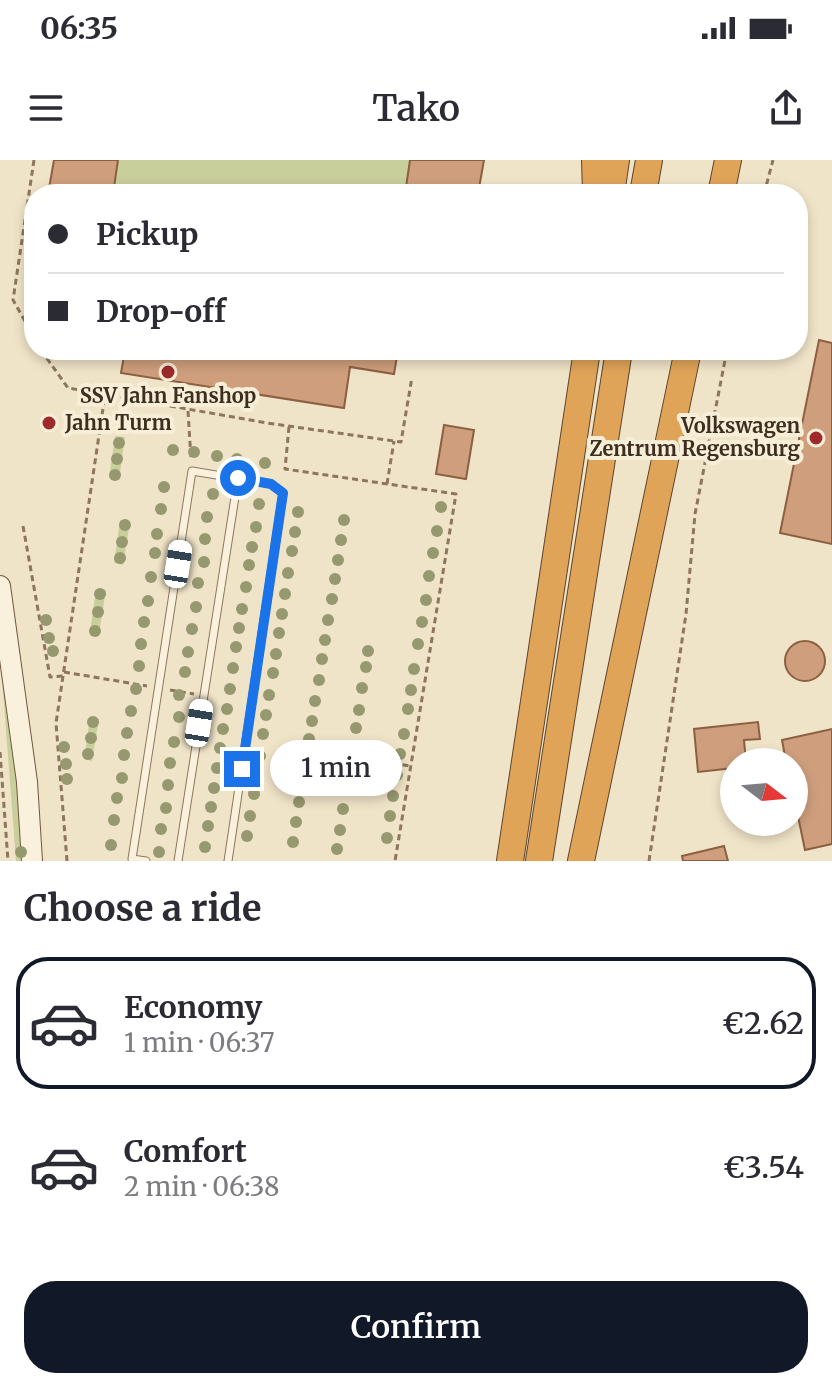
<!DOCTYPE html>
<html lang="en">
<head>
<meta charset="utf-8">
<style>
  body { margin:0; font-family:Merriweather,serif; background:#f7f7f7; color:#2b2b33; height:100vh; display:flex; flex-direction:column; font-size:30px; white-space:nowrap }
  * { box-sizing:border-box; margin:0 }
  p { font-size:26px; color:#7c7c81 }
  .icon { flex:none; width:44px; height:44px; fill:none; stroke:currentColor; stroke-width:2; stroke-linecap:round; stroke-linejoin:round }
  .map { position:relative; height:701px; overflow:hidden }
  .details { display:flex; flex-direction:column; background:#fff; flex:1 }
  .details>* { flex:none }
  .guide { position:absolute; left:24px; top:24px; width:784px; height:176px; border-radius:32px; box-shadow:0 4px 12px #0003; display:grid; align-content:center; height:176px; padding:0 24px; background:#fff }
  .needle { width:52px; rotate:106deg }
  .controls { position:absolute; left:720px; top:588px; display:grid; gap:16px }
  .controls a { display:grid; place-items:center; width:88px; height:88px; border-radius:50%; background:#fff; box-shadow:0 4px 12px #0003; font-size:40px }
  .end { position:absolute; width:36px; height:36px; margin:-18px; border:10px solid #1a73e8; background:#fff; box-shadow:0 0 0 4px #fff }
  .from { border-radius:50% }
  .bubble { position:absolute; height:56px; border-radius:28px; background:#fff; box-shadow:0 4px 12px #0003; font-size:26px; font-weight:600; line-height:56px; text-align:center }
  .car { position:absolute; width:24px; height:48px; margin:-24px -12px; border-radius:10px; box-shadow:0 0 6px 2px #0007; background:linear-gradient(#fff 24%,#345 0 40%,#fff 0 76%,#345 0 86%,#fff 0) }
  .guide b { display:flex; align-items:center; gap:28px; height:76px; font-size:30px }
  .guide b+b { border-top:2px solid #e1e1e2 }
  .guide i { width:20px; height:20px; background:#2b2b33 }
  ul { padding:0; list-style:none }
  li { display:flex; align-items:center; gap:24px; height:132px; margin:0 16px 12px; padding:0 8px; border:4px solid transparent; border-radius:32px }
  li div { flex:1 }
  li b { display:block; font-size:30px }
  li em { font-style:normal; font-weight:600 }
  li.active { border-color:#111827 }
  li>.icon { width:72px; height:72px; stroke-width:1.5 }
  h2 { padding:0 24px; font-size:36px; line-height:96px }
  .button { display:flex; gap:16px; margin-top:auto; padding:16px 24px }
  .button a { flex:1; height:92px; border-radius:32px; background:#111827; color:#fff; font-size:32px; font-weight:600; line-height:92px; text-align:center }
  .status { display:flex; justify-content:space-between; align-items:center; height:56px; padding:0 40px; background:#fff; direction:ltr }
  .status svg { height:22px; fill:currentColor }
  header { display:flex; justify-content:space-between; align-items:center; height:104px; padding:0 24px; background:#fff; font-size:36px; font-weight:600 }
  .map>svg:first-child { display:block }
  .green { fill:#c9cf9b }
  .building { fill:#cf9f7d; stroke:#8d5f41; stroke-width:2 }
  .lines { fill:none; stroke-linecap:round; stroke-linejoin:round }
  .lane-casing { stroke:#8d765c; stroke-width:9 }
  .secondary-casing { stroke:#6f573f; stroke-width:22 }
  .highway-casing { stroke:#5b4430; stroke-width:28 }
  .path { stroke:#8d765c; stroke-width:3; stroke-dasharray:6 4; stroke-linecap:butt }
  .lane { stroke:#faf1dc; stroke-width:7 }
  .secondary { stroke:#faf1dc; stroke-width:20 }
  .highway { stroke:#e0a458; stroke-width:26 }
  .tree { fill:#96986f }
  .route { stroke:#1a73e8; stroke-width:10 }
  .poi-dot { fill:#9e2a2b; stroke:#f7eed8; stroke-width:3 }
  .labels { text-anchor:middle; stroke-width:8; stroke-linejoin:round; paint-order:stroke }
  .poi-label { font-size:20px; font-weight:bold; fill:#3d2e20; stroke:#f7eed8 }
</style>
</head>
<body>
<div class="status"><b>06:35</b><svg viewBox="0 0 49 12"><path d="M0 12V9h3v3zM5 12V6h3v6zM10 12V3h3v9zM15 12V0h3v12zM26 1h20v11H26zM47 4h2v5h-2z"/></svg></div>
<header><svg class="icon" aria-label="menu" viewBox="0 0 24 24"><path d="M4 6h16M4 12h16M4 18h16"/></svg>Tako<svg class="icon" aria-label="share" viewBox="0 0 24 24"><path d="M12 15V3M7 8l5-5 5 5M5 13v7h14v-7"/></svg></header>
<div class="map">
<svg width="832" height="701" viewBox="0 0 832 701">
  <rect width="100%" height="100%" fill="#f0e4c8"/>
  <g class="green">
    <path d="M54 0H484L478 34H48Z"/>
    <path d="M115 276 125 277 119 320 109 318Z"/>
    <path d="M120 360 130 362 123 405 114 403Z"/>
    <path d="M96 429 106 430 99 474 90 472Z"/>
    <path d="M0 492 11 551 23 701H16Z"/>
    <path d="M90 557 99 559 92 601 84 599Z"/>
  </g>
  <g class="building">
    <path d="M54 0H118L113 34H48Z"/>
    <path d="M410 0H484L478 34H405Z"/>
    <path d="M819 180 832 183V384L780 373Z"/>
    <path d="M125 190H398L394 214 350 207 344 248 121 213Z"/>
    <path d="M444 265 474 270 466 319 436 314Z"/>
    <circle cx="805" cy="501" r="20"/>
    <path d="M758 562 760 579 744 580 746 602H734V608L698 612 694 569Z"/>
    <path d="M832 569V684L805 690 794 637V602H786L782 580Z"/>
    <path d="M724 686 728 701H683L682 696Z"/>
  </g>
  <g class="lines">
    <defs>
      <g id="lane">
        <path d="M146 701 132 699 192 311 271 324 283 333 228 701"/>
        <path d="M178 701 238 318"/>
      </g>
      <path id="secondary" d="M0 426 27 622 32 701"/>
      <g id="highway">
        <path d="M595 0 596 34"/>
        <path d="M611 34 616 0"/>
        <path d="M643 34 649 0"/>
        <path d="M721 34 728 0"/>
        <path d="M510 701 587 190"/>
        <path d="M539 701 619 190"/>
        <path d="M581 701 688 190"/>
      </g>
    </defs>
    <use href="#lane" class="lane-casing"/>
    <use href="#secondary" class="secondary-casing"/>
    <use href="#highway" class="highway-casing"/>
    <g class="path">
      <path d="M34 0 13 140 34 177"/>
      <path d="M764 34 773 0"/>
      <path d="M41 190 68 228 267 263 401 282 412 217"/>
      <path d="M46 198 58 190"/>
      <path d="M188 251 191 299"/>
      <path d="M289 267 285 309 456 334 395 701"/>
      <path d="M387 324 394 281"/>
      <path d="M23 366 50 517 64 516"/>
      <path d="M64 512 147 526"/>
      <path d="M170 530 194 534"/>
      <path d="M284 586 410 606"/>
      <path d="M0 592 8 701"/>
      <path d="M67 701 56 563 105 235"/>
      <path d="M649 701 686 454 695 354 727 190"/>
    </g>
    <use href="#lane" class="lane"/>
    <use href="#secondary" class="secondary"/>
    <use href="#highway" class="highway"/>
  </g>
  <g class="tree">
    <circle cx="119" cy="283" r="6"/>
    <circle cx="173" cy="290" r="6"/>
    <circle cx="194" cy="292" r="6"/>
    <circle cx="217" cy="296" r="6"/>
    <circle cx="117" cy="299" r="6"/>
    <circle cx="237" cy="299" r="6"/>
    <circle cx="265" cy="303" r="6"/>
    <circle cx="115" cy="315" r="6"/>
    <circle cx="164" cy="327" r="6"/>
    <circle cx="213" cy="334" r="6"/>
    <circle cx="259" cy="344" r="6"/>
    <circle cx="441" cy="347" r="6"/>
    <circle cx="161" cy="349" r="6"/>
    <circle cx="298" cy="352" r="6"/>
    <circle cx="207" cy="357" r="6"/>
    <circle cx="344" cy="360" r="6"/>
    <circle cx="125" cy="365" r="6"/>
    <circle cx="256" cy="367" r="6"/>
    <circle cx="437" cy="371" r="6"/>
    <circle cx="295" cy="372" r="6"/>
    <circle cx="157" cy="374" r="6"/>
    <circle cx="205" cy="379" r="6"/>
    <circle cx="341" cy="380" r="6"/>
    <circle cx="122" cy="382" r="6"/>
    <circle cx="252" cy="387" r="6"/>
    <circle cx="292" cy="391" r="6"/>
    <circle cx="155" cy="393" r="6"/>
    <circle cx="433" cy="393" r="6"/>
    <circle cx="120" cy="398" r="6"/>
    <circle cx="338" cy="400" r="6"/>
    <circle cx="204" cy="402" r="6"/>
    <circle cx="249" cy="405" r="6"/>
    <circle cx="288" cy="413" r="6"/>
    <circle cx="429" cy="416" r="6"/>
    <circle cx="151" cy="417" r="6"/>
    <circle cx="335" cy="419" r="6"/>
    <circle cx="198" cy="423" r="6"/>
    <circle cx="246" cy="427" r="6"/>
    <circle cx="100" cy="434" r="6"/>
    <circle cx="285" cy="434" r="6"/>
    <circle cx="332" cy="439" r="6"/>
    <circle cx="426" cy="440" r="6"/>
    <circle cx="148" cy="441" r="6"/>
    <circle cx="196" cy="447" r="6"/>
    <circle cx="242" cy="449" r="6"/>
    <circle cx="98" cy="452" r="6"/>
    <circle cx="282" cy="454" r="6"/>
    <circle cx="46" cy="460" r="6"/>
    <circle cx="328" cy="460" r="6"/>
    <circle cx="144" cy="462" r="6"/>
    <circle cx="422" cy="462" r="6"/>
    <circle cx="239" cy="468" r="6"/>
    <circle cx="192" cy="469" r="6"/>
    <circle cx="95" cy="471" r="6"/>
    <circle cx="279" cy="473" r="6"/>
    <circle cx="49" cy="478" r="6"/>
    <circle cx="325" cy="480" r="6"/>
    <circle cx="141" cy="484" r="6"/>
    <circle cx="418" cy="484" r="6"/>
    <circle cx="236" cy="487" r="6"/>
    <circle cx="53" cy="491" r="6"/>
    <circle cx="368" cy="491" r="6"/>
    <circle cx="188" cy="492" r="6"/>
    <circle cx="276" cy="494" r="6"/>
    <circle cx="322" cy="499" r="6"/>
    <circle cx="139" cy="506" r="6"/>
    <circle cx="366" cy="507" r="6"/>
    <circle cx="233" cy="508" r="6"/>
    <circle cx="414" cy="509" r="6"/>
    <circle cx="185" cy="512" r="6"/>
    <circle cx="273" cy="513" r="6"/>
    <circle cx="319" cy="520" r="6"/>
    <circle cx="362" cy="528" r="6"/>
    <circle cx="136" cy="529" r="6"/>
    <circle cx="230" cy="529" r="6"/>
    <circle cx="411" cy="530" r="6"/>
    <circle cx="179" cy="535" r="6"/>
    <circle cx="269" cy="535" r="6"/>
    <circle cx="315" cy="541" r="6"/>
    <circle cx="227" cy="549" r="6"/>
    <circle cx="408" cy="549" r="6"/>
    <circle cx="359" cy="550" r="6"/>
    <circle cx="131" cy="551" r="6"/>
    <circle cx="266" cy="555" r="6"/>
    <circle cx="179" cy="557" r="6"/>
    <circle cx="312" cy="561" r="6"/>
    <circle cx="93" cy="562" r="6"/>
    <circle cx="356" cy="568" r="6"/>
    <circle cx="223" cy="569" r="6"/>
    <circle cx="127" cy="573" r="6"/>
    <circle cx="263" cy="574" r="6"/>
    <circle cx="404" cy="574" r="6"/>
    <circle cx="91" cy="578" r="6"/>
    <circle cx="309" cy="579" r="6"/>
    <circle cx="174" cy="582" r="6"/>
    <circle cx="64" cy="587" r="6"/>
    <circle cx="353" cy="587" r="6"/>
    <circle cx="220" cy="588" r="6"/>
    <circle cx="88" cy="594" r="6"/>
    <circle cx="400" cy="594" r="6"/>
    <circle cx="124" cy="595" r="6"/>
    <circle cx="260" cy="596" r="6"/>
    <circle cx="306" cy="601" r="6"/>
    <circle cx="170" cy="603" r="6"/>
    <circle cx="66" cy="604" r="6"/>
    <circle cx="350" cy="606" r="6"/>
    <circle cx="217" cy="608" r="6"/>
    <circle cx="257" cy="613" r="6"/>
    <circle cx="397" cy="615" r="6"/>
    <circle cx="122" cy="618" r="6"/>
    <circle cx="67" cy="619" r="6"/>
    <circle cx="303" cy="620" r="6"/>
    <circle cx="168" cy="625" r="6"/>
    <circle cx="347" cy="626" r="6"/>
    <circle cx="214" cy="628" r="6"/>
    <circle cx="254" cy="634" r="6"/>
    <circle cx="393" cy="636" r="6"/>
    <circle cx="117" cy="638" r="6"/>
    <circle cx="299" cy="642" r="6"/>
    <circle cx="211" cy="647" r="6"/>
    <circle cx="166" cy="648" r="6"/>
    <circle cx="343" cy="649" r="6"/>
    <circle cx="250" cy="656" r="6"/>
    <circle cx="390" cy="656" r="6"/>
    <circle cx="114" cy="660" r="6"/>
    <circle cx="296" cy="662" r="6"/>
    <circle cx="208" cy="666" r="6"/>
    <circle cx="161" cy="669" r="6"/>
    <circle cx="340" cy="670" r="6"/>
    <circle cx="247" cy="676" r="6"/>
    <circle cx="387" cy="678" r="6"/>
    <circle cx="293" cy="682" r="6"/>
    <circle cx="111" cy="685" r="6"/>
    <circle cx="205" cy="687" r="6"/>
    <circle cx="337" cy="689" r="6"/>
    <circle cx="21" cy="692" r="6"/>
    <circle cx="159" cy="692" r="6"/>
  </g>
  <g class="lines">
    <path class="route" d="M238 318 271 324 283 333 242 609"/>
  </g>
  <g class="poi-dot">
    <circle cx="168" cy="212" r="8"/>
    <circle cx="49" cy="263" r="8"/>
    <circle cx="816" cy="278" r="8"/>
  </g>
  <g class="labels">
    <g class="poi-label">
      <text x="168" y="243">SSV Jahn Fanshop</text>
      <text x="65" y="270" text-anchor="start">Jahn Turm</text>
      <text x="800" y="273" text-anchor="end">Volkswagen<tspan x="800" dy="23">Zentrum Regensburg</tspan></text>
    </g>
  </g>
</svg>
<div class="controls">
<a><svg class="needle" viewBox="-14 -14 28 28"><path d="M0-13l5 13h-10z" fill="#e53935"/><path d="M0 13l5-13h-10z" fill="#7c7c81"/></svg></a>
</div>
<i class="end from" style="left:238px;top:318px"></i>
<i class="end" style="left:242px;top:609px"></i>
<div class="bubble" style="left:270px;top:580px;width:132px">1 min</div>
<i class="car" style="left:178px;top:404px;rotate:9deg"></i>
<i class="car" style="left:199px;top:563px;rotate:9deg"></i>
<div class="guide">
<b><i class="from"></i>Pickup</b>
<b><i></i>Drop-off</b>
</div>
</div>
<section class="details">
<h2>Choose a ride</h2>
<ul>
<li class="active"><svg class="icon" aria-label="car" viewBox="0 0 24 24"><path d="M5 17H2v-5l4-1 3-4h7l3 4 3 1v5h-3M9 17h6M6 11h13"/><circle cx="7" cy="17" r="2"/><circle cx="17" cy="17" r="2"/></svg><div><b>Economy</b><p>1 min · 06:37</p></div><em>€2.62</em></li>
<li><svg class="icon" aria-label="car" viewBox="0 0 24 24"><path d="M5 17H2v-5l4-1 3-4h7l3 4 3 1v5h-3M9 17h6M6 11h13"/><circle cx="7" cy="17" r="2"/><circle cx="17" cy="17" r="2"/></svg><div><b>Comfort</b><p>2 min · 06:38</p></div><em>€3.54</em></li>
</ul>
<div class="button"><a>Confirm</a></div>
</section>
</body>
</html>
